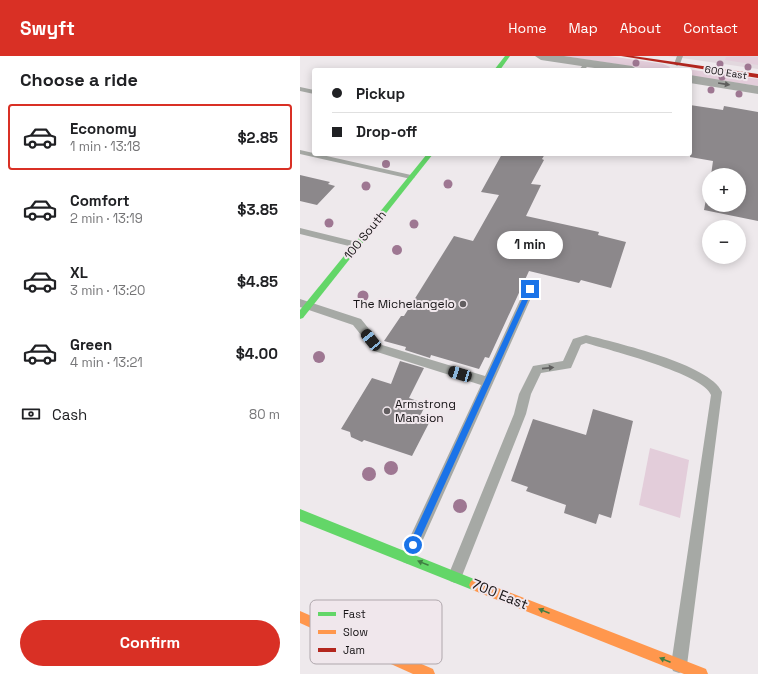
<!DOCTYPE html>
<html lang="en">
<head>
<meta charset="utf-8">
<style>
  body { margin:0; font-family:"Space Grotesk",sans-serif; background:#f2f2f2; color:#202124; height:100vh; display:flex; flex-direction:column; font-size:15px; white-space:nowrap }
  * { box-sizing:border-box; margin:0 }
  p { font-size:13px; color:#757577 }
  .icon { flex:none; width:22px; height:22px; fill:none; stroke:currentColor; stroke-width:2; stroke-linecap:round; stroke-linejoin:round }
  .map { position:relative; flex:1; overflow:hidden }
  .drawer { display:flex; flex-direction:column; background:#fff; width:300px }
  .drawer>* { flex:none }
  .guide { position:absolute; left:12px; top:12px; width:380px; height:88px; border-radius:4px; box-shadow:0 2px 10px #0003; display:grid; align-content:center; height:88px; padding:0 20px; background:#fff }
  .tools { position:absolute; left:402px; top:112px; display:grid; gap:8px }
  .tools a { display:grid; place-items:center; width:44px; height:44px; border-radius:50%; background:#fff; box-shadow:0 2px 10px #0003; font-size:20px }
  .end { position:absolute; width:18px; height:18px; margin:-9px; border:5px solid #1a73e8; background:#fff; box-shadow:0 0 0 2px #fff }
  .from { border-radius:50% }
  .bubble { position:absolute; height:28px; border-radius:14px; background:#fff; box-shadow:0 2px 10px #0003; font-size:13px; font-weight:700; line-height:28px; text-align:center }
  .car { position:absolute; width:12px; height:24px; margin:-12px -6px; border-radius:5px; box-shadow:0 0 3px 1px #0007; background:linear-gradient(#222 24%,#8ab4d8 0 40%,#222 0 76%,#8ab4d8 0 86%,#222 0) }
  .guide b { display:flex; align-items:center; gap:14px; height:38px; font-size:15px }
  .guide b+b { border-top:1px solid #e0e0e0 }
  .guide i { width:10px; height:10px; background:#202124 }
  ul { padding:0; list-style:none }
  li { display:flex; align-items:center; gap:12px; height:66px; margin:0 8px 6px; padding:0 12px; border:2px solid transparent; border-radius:4px }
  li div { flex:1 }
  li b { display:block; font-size:15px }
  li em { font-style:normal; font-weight:700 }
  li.current { border-color:#d93025 }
  li>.icon { width:36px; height:36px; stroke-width:1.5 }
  h2 { padding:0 20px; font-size:18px; line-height:48px }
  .pay { display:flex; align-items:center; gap:10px; height:44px; padding:0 20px; font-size:15px }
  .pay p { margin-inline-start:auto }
  .cta { display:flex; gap:8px; margin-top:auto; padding:8px 20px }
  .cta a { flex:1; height:46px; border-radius:24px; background:#d93025; color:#fff; font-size:16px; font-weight:700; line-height:46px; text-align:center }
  header { display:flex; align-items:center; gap:24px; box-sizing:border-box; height:56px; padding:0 20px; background:#d93025; color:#fff }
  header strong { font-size:19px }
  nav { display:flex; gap:22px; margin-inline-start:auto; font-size:14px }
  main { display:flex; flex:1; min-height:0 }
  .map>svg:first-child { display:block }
  .built { fill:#e2d8de }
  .green { fill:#e3cdda }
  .building { fill:#8c888b }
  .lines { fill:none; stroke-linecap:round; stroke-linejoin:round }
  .lane { fill:#a6a9a5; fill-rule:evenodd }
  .street { fill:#a6a9a5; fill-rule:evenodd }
  .fast { fill:#63d668; fill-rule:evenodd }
  .slow { fill:#ff974d; fill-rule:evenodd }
  .jam { fill:#b3261e; fill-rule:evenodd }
  .tree { fill:#9e7792 }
  .oneway { fill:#5e5e5d }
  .oneway2 { fill:#407e43 }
  .route { fill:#1a73e8 }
  .poi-dot { fill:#625e60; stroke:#f0e7ec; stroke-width:1.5 }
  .labels { text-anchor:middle; stroke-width:4; stroke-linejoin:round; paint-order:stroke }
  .far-street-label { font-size:10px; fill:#161315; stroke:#f0e7ec }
  .street-label { font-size:12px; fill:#161315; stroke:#f0e7ec }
  .poi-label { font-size:12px; fill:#161315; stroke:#f0e7ec; text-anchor:end }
  .near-street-label { font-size:14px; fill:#161315; stroke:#f0e7ec }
  .key { fill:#f0e7ec; stroke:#afa7ac; stroke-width:1 }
  .key-label { font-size:11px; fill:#161315 }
</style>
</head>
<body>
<header>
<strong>Swyft</strong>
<nav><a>Home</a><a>Map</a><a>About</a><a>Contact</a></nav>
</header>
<main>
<section class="drawer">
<h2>Choose a ride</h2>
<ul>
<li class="current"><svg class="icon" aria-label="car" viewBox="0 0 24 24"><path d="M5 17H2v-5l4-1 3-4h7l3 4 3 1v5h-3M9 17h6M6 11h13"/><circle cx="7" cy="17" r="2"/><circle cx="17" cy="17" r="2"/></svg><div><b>Economy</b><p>1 min · 13:18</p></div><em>$2.85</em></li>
<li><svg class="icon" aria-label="car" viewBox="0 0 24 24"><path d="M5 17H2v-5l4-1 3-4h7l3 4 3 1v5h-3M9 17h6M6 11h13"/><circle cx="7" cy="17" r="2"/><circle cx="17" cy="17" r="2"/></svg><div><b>Comfort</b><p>2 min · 13:19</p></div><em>$3.85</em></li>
<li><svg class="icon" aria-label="car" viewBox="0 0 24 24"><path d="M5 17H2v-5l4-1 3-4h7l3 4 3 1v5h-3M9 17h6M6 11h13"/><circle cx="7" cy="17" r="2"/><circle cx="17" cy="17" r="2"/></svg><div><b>XL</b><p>3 min · 13:20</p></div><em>$4.85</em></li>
<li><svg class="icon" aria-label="car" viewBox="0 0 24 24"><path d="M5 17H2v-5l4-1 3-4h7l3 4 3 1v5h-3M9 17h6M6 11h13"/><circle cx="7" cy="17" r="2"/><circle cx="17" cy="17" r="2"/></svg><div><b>Green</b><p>4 min · 13:21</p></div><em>$4.00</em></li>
</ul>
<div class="pay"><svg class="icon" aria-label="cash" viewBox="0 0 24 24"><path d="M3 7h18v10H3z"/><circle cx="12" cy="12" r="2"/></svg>Cash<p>80 m</p></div>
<div class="cta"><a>Confirm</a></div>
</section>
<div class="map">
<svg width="458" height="618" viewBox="0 0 458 618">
  <rect width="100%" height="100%" fill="#eee9ec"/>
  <path class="built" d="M368 0H458V13Z"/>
  <g class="green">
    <path d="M263 0H309L363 8 370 11 368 14H355Z"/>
    <path d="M445 0 458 1V9L425 4 426 1Z"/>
    <path d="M386 13 458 23V30L390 20V14H383Z"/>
    <path d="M350 392 389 404 380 462 339 449Z"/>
  </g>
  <g class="building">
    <path d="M390 49 423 54 424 50 458 56V165L404 154 409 127V149H439V119H411L413 105 390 101Z"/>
    <path d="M202 98H245L242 103 244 104 231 128 241 129 226 160 299 176 298 179 326 186 311 232 281 224 279 227 229 215 189 302 185 301 179 313 131 299 130 302 105 294 106 291 84 285 101 260H104L154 180 173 185 199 139 181 136Z"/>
    <path d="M0 119 30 126 28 128 35 130 17 149 0 145Z"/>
    <path d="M100 305 124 312 109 342 126 348 119 362 130 365 112 400 64 384 62 386 51 381 50 376 41 373 72 322 91 328Z"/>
    <path d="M293 353 333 365 311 462 299 458 296 468 264 457 266 449 226 435 228 431 211 425 233 363 286 379Z"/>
  </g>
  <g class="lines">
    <g class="lane">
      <path d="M377 0H383L380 8 377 10 374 8Z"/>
      <path d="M286 5 289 7 285 14H279Z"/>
      <path d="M0 31 14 34V38L0 35Z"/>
      <path d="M0 94 111 119 115 121 111 123 0 98Z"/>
      <path d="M0 172 57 186 62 189 57 192 0 178Z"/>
      <path d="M230 229 235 233 113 506 108 508 103 506 101 501 103 496 181 329 74 295 53 269 0 251V243L61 263 82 289 185 320 225 233Z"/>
      <path d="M286 279C316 287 410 308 422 336L387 609 385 615 379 617 373 615 371 609 411 339C404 318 309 294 286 287L281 289 271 312 241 317 231 338 226 358 160 525 155 527 150 525 148 520 214 358 219 338 233 310 263 305 273 283Z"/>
    </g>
    <g class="street">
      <path d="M235 0H264L332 10 338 14H308L241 4Z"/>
      <path d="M390 19 458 30V38L390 27Z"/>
    </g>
    <g class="fast">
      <path d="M205 0H210L200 14H194Z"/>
      <path d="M127 98H133L3 262 0 263V254Z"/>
      <path d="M0 453 179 525 181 529 179 533 175 535 0 465Z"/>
    </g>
    <g class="slow">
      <path d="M175 523 401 611 406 613 408 618H384L175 535 171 533 169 529 171 525Z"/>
      <path d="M0 555 133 613 135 618H113L0 567Z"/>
    </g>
    <path class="jam" d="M321 0H333L458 18V22Z"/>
  </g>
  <g class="tree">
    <circle cx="336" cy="7" r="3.5"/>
    <circle cx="420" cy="8" r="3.5"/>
    <circle cx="448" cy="11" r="3.5"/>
    <circle cx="422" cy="21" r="3.5"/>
    <circle cx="411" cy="34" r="3.5"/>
    <circle cx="439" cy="38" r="3.5"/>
    <circle cx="86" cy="108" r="4"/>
    <circle cx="148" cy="128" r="4.5"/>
    <circle cx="66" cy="130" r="4.5"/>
    <circle cx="29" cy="167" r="4.5"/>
    <circle cx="114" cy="168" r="4.5"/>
    <circle cx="97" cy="194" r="5"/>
    <circle cx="63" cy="240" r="5.5"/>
    <circle cx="19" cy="301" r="6"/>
    <circle cx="91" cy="412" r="7"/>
    <circle cx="69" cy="418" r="7"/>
    <circle cx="160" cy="450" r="7"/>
  </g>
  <defs><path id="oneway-solid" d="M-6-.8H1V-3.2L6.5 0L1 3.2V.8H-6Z"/></defs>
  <g class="oneway">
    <use href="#oneway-solid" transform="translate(424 28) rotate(9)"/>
    <use href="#oneway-solid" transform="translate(248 312) rotate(-6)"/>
  </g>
  <g class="oneway2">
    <use href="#oneway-solid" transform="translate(123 507) rotate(-158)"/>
    <use href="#oneway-solid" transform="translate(244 555) rotate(-158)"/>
    <use href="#oneway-solid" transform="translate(365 604) rotate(-158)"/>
  </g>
  <path class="route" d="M230 231 233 233 116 492H110V486L227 233Z"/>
  <g class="poi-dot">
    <circle cx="163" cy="248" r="4"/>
    <circle cx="87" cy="355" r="4"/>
  </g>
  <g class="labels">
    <g class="far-street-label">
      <text transform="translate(426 16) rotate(9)" y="4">600 East</text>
    </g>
    <g class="street-label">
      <text transform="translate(65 179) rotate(-51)" y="4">100 South</text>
    </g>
    <g class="poi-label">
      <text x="155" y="252">The Michelangelo</text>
      <text x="95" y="352" text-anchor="start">Armstrong<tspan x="95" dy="14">Mansion</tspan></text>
    </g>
    <g class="near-street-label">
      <text transform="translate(200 538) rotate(22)" y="5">700 East</text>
    </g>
  </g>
  <rect x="10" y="544" width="132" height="64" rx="6" class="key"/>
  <rect x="18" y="556" width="18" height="4" fill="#63d668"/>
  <rect x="18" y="574" width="18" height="4" fill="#ff974d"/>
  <rect x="18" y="592" width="18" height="4" fill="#b3261e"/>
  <g class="key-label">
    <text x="43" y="562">Fast</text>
    <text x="43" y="580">Slow</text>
    <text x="43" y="598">Jam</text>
  </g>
</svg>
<div class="tools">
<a>+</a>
<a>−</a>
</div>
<i class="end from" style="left:113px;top:489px"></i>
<i class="end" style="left:230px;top:233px"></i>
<div class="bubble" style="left:197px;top:175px;width:66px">1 min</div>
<i class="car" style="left:71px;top:284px;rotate:321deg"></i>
<i class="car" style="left:160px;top:318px;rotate:287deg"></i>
<div class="guide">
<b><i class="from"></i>Pickup</b>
<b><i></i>Drop-off</b>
</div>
</div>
</main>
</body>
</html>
